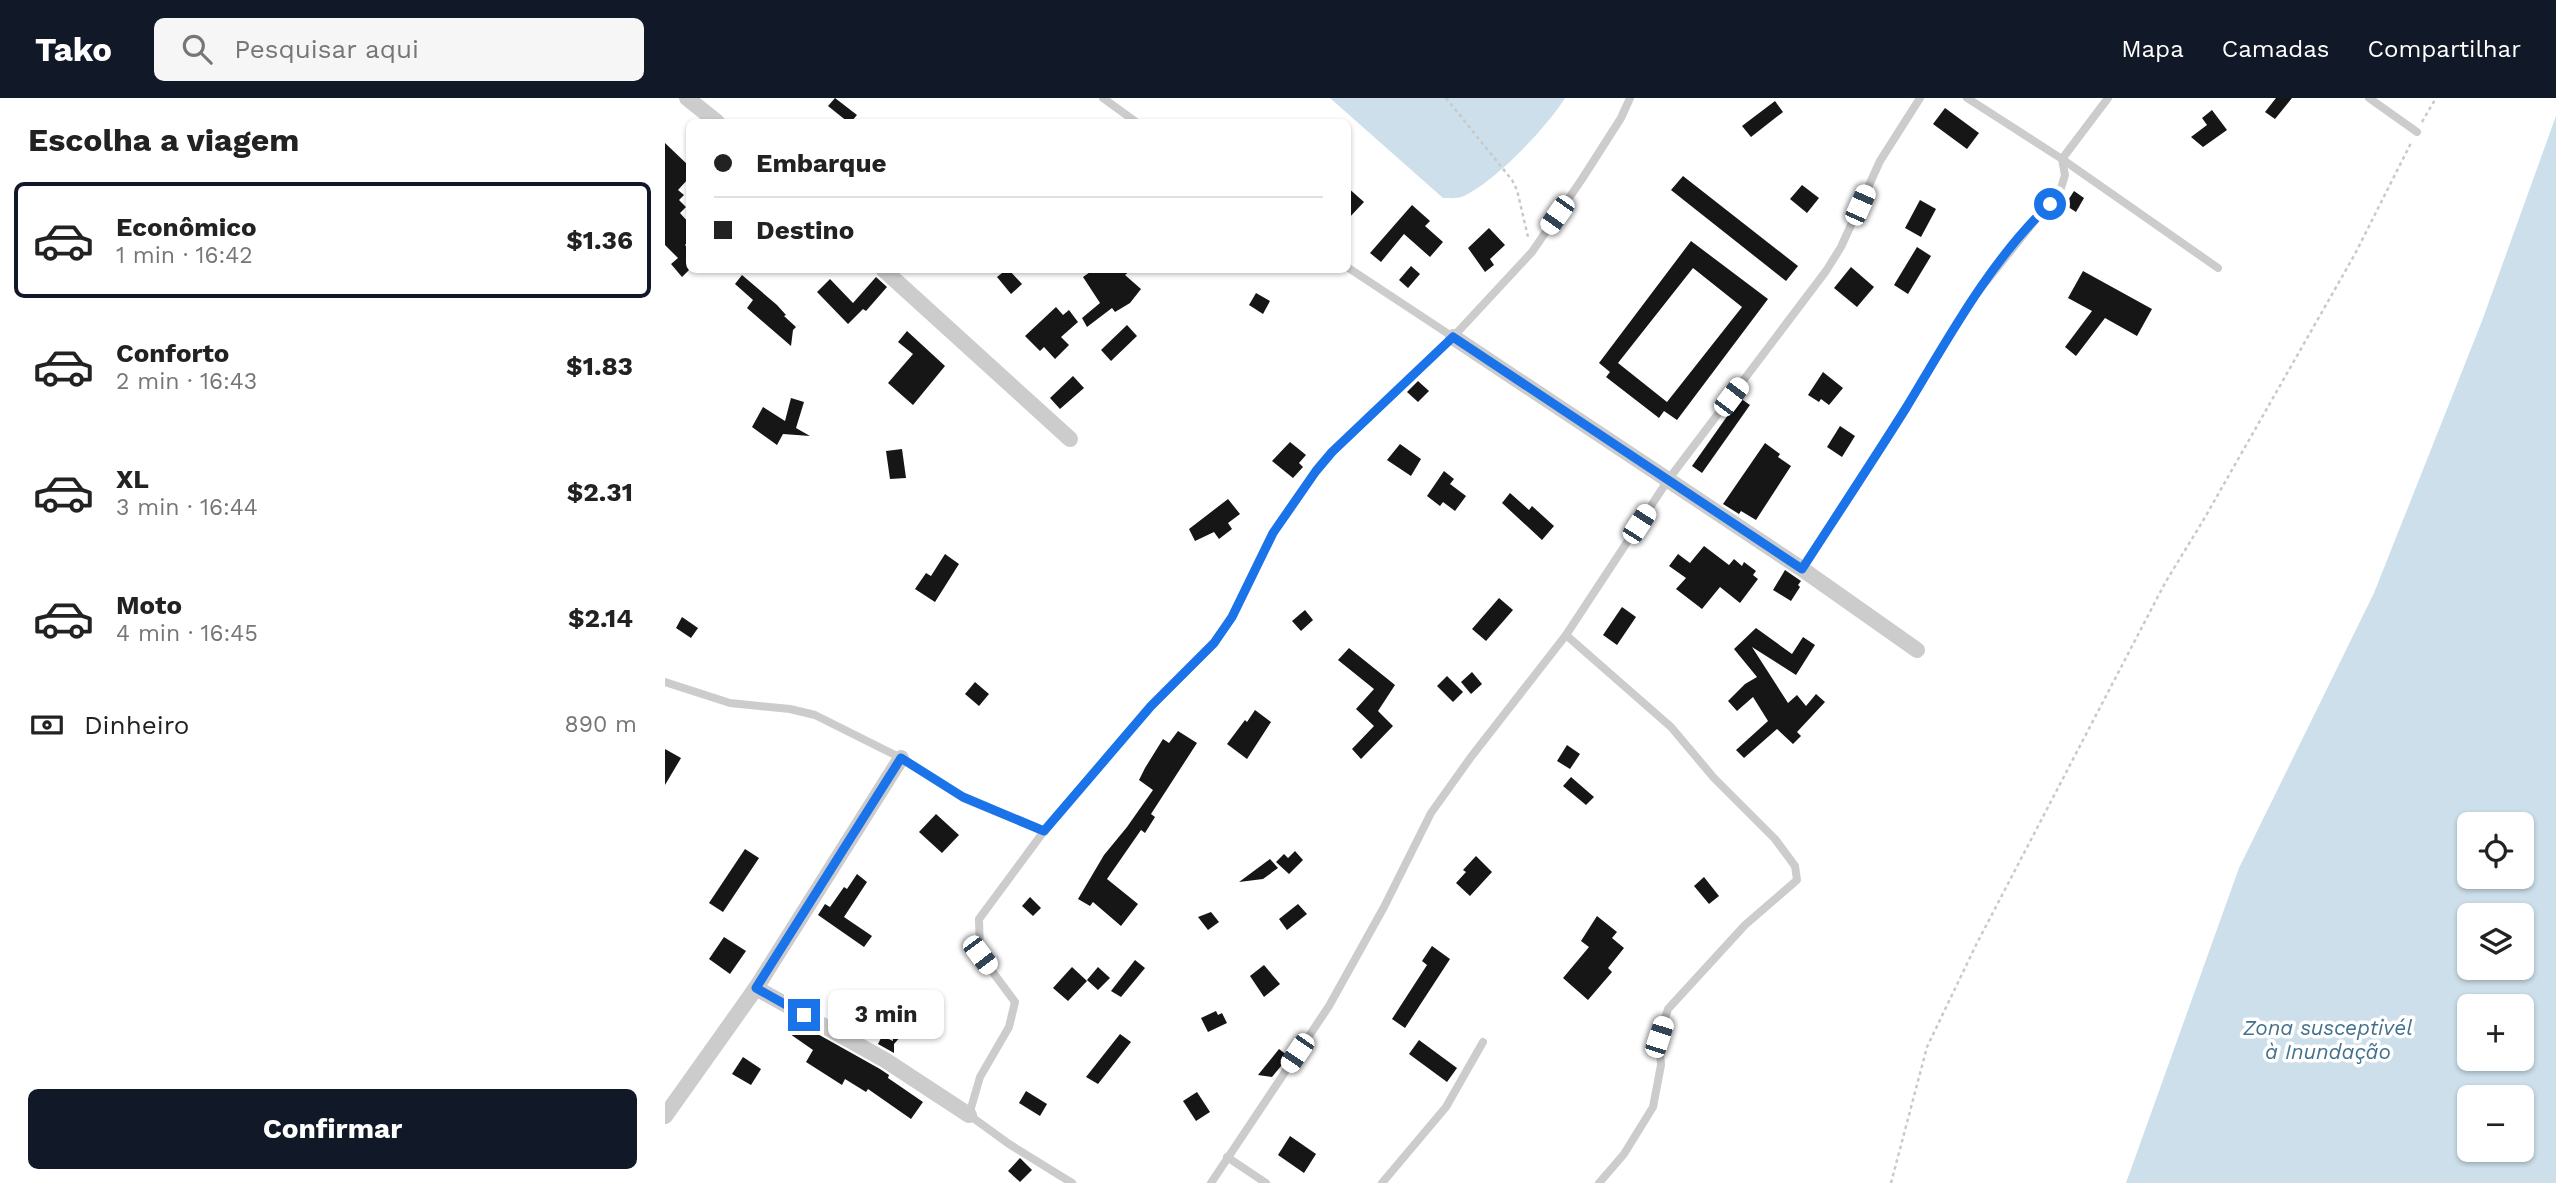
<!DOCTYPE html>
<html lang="pt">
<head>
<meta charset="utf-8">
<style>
  body { margin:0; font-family:"Work Sans",sans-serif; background:#f6f6f6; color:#222; height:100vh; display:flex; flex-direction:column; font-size:26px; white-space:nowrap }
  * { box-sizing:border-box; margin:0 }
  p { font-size:23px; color:#767676 }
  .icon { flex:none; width:38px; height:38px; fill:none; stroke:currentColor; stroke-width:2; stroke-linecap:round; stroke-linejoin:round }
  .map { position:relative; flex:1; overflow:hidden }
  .drawer { display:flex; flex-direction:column; background:#fff; width:665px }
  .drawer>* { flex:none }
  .banner { position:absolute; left:21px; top:21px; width:665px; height:154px; border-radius:10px; box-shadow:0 2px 5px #0004; display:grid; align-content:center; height:154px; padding:0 28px; background:#fff }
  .controls { position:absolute; left:1792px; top:714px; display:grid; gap:14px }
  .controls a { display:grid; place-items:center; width:77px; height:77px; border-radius:10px; background:#fff; box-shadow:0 2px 5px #0004; font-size:35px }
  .end { position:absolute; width:32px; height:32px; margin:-16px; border:9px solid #1a73e8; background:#fff; box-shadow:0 0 0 4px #fff }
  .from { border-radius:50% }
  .bubble { position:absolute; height:49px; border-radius:10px; background:#fff; box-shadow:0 2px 5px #0004; font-size:23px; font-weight:700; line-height:49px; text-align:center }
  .car { position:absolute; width:21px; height:42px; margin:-21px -10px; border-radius:9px; box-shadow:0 0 5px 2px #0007; background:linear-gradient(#fff 24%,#345 0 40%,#fff 0 76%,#345 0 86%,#fff 0) }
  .banner b { display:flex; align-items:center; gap:24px; height:66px; font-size:26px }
  .banner b+b { border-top:2px solid #e0e0e0 }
  .banner i { width:18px; height:18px; background:#222 }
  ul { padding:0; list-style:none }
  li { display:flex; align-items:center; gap:21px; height:116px; margin:0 14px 10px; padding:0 14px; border:4px solid transparent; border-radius:10px }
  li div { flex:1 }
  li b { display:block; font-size:26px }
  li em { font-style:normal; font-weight:700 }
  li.selected { border-color:#111827 }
  li>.icon { width:63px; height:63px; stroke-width:1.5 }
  h2 { padding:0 28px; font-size:32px; line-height:84px }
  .pay { display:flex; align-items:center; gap:18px; height:77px; padding:0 28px; font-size:26px }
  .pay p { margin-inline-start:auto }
  .primary-button { display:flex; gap:14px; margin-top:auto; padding:14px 28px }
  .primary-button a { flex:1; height:80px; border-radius:10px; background:#111827; color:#fff; font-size:28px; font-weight:700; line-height:80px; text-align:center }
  header { display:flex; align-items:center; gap:42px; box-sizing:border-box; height:98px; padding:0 35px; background:#111827; color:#fff }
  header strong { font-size:33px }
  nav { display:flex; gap:38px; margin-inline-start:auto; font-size:24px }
  .search { width:490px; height:63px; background:#f6f6f6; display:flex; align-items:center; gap:18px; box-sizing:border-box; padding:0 24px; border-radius:10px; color:#767676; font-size:26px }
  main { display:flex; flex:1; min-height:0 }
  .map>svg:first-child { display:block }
  .water { fill:#ccdfea; fill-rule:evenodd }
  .building { fill:#161616; fill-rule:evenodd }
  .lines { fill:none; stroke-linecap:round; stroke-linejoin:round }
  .path { stroke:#c9c9c9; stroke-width:2.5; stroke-dasharray:3.5 3.5; stroke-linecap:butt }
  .lane { stroke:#ccc; stroke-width:8 }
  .street { stroke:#ccc; stroke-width:16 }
  .route { stroke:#1a73e8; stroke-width:9 }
  .labels { text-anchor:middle; stroke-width:7; stroke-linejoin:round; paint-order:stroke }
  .water-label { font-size:21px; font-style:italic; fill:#43718c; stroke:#fff }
</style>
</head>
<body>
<header>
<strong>Tako</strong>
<div class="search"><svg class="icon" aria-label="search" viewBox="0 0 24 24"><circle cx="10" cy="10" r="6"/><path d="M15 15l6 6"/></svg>Pesquisar aqui</div>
<nav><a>Mapa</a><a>Camadas</a><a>Compartilhar</a></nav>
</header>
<main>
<section class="drawer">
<h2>Escolha a viagem</h2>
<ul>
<li class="selected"><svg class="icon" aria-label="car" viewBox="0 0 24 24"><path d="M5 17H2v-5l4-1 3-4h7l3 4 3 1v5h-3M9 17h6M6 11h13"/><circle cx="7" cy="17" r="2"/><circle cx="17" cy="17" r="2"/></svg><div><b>Econômico</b><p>1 min · 16:42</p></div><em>$1.36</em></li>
<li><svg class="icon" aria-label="car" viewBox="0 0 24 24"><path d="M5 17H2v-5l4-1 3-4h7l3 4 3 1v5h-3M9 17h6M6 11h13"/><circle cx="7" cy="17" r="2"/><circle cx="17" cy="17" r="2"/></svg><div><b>Conforto</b><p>2 min · 16:43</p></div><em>$1.83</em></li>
<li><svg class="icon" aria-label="car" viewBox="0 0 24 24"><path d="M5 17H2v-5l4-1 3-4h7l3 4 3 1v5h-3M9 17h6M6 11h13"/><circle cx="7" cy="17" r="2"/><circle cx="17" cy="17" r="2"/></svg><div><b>XL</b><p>3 min · 16:44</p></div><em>$2.31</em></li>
<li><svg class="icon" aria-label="car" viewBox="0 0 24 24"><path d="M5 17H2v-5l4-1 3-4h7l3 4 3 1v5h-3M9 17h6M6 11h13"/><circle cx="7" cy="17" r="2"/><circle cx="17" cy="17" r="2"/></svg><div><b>Moto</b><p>4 min · 16:45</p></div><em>$2.14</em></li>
</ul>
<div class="pay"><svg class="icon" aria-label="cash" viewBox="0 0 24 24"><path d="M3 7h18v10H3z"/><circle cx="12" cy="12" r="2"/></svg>Dinheiro<p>890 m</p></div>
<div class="primary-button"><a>Confirmar</a></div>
</section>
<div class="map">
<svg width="1891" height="1085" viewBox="0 0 1891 1085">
  <rect width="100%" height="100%" fill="#fff"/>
  <g class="water">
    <path d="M665 0H900C881 30 831 83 799 98 793 101 785 100 778 100Z"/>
    <path d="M1891 18V1085H1461L1574 770 1709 495 1817 223ZM1804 726H1857V779H1804ZM1804 817H1857V870H1804ZM1804 908H1857V961H1804ZM1804 999H1857V1052H1804Z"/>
  </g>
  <g class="building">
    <path d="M170 0 192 17 186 24H183L163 8Z"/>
    <path d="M1611 0H1627L1610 21 1600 14Z"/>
    <path d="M1110 3 1118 14 1086 39 1077 28Z"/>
    <path d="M1280 10 1314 35 1302 51 1268 26Z"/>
    <path d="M1547 12 1562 32 1538 49 1526 39 1542 27 1537 20Z"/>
    <path d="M0 45 24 68V80L13 92 19 97 14 102 21 109 15 115 24 125V142L20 147 23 151 24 149V172L17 179 6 166 13 160 0 147Z"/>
    <path d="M1018 78 1133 168 1121 183 1006 92Z"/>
    <path d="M1137 87 1154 100 1142 115 1125 101Z"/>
    <path d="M682 89 699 104 682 122Z"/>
    <path d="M1409 93 1419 100 1411 114 1400 107Z"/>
    <path d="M1255 102 1271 111 1256 139 1240 130Z"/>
    <path d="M747 107 765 123 760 128 778 144 765 159 739 136 716 164 705 155Z"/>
    <path d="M824 130 840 147 825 161 829 167 820 174 803 150Z"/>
    <path d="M1026 143 1103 201 1012 322 999 313 994 320 941 279 945 274 934 265ZM1028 170 1077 209 1002 304 953 265Z"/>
    <path d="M1252 149 1266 158 1243 196 1229 187Z"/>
    <path d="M746 168 755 176 743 190 734 182Z"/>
    <path d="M1186 169 1209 189 1192 209 1169 190Z"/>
    <path d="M341 172H344L357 186 346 196 332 179Z"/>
    <path d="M428 172H466L460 177 476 191 465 205 450 214 447 210 422 229 417 220 435 205 418 179Z"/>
    <path d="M1418 173 1487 211 1472 238 1440 220 1411 258 1400 249 1427 213 1403 200Z"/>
    <path d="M77 177 112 207 121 217 119 218 131 229 128 232 126 248 82 210 88 202 70 186Z"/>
    <path d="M211 179 222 189 201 213 198 211 183 226 152 194 165 181 188 205Z"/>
    <path d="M591 195 605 203 598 216 584 207Z"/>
    <path d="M391 209 398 217 404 212 413 224 396 239 404 247 390 261 379 249 375 253 360 238Z"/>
    <path d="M462 227 472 238 446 263 436 252Z"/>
    <path d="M242 233 280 268 248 307 223 285 248 256 233 244Z"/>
    <path d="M1158 274 1178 290 1164 307 1156 301 1154 304 1143 297Z"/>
    <path d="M408 278 419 290 395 311 385 300Z"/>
    <path d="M753 283 764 293 753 304 742 294Z"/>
    <path d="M126 300 139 304 131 330 145 338 118 336 112 347 87 329 98 309 120 323Z"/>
    <path d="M1075 300 1085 307 1037 375 1027 368Z"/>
    <path d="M1175 328 1190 338 1177 359 1162 349Z"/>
    <path d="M625 344 641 357 634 365 638 369 628 380 607 363Z"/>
    <path d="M1100 345 1115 356 1113 359 1126 368 1091 422 1076 413 1074 416 1058 406Z"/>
    <path d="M735 346 756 361 746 378 722 362Z"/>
    <path d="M237 351 241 380 225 381 221 353Z"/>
    <path d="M779 373 789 381 785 386 801 398 790 413 778 404 775 408 762 398Z"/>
    <path d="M845 395 864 412 867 408 889 428 877 442 837 405Z"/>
    <path d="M563 401 575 416 563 425 567 431 554 441 549 434 530 443 524 431Z"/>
    <path d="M1039 448 1064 467 1069 461 1077 468 1079 464 1091 473 1088 477 1093 481 1075 505 1055 489 1037 511 1011 491 1021 480 1004 468 1013 456 1025 465Z"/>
    <path d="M280 456 294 466 270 504 250 491 261 475 266 478Z"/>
    <path d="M1120 472 1136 483 1133 487 1135 489 1126 503 1108 492Z"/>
    <path d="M834 500 848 512 821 543 807 531Z"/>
    <path d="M957 509 971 519 952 547 938 537Z"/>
    <path d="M640 512 648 522 636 533 627 523Z"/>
    <path d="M17 519 33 530 26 540 11 530Z"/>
    <path d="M1091 530 1127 556 1138 539 1150 547 1131 577 1087 549 1123 605 1132 597 1141 608 1151 596 1160 604 1132 634 1136 638 1128 646 1112 631 1079 660 1071 652 1103 623 1088 599 1072 613 1063 603 1080 586 1092 579 1069 551Z"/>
    <path d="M684 550 730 587 713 613 728 628 696 661 687 651 709 628 691 611 709 591 673 562Z"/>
    <path d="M807 574 817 586 806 596 796 584Z"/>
    <path d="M782 578 798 594 788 604 772 588Z"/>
    <path d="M310 584 324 596 314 608 300 596Z"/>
    <path d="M590 612 606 624 582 661 562 646 580 622 582 624Z"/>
    <path d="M513 633 532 645 486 716 490 719 480 735 476 732 442 781 473 806 456 828 428 804 425 808 413 801 439 757 462 729 488 692 474 682 480 670 498 641 504 645Z"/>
    <path d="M902 647 915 656 905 671 892 663Z"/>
    <path d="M0 651 16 660 0 687Z"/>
    <path d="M906 679 929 699 921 707 898 688Z"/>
    <path d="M271 716 294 737 277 755 254 734Z"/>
    <path d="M80 751 94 760 58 814 44 805Z"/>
    <path d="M630 753 638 762 624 776 611 764 619 756 623 760Z"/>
    <path d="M811 758 827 774 805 798 791 785 801 774 798 772Z"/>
    <path d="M605 761 613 770 598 781 574 784Z"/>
    <path d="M192 776 202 784 179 819 207 838 199 849 153 817 160 806 165 809 179 789 182 791Z"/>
    <path d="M1039 779 1054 798 1044 806 1029 788Z"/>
    <path d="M365 799 376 810 368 818 357 808Z"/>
    <path d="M633 806 642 816 622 832 614 821Z"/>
    <path d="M546 814 554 824 543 832 533 819Z"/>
    <path d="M932 818 952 834 947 840 959 850 943 870 947 874 923 902 898 880 924 849 916 843Z"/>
    <path d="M59 839 81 853 65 876 44 861Z"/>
    <path d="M767 848 785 861 740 930 727 921 762 867 757 863Z"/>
    <path d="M470 862 480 870 456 899 446 893Z"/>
    <path d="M599 867 615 886 599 899 585 878Z"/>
    <path d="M407 869 422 883 403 903 388 890Z"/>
    <path d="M433 869 445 880 433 892 422 882Z"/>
    <path d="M551 913 553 917 557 915 562 925 543 934 536 920Z"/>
    <path d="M228 916 245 928 229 946V955L213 946 217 938 228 943Z"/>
    <path d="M133 925 215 971 224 977 223 980 258 1004 246 1021 203 991 201 994 180 981 177 987 141 964 148 952 125 936Z"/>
    <path d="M455 936 466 944 433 986 421 979Z"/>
    <path d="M754 942 792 970 782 984 744 956Z"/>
    <path d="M614 951 623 958 616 968 607 979 593 977Z"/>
    <path d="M78 959 96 971 86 987 67 976Z"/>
    <path d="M361 993 382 1006 375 1018 354 1005Z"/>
    <path d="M532 994 545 1014 531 1023 518 1003Z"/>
    <path d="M625 1038 651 1056 639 1075 613 1057Z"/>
    <path d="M355 1060 367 1072 355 1084 343 1073Z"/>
  </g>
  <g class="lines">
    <g class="path">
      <path d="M781 0 847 82 852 92 863 139"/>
      <path d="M1757 24 1771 0"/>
      <path d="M1226 1085 1262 949 1311 847 1500 485 1539 421 1690 156 1747 43"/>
    </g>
    <g class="lane">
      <path d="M438 0 471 24"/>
      <path d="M1302 0 1397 61 1553 170"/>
      <path d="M1704 0 1752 34"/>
      <path d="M682 169 788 239"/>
      <path d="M1137 471 1230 328 1305 204 1396 90 1400 77 1397 61 1443 0"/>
      <path d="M901 537 1006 629 1049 680 1110 741 1130 768 1132 782 1080 827 1003 911 994 939 996 967 988 1009 959 1056 934 1085"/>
      <path d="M0 584 65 605 125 611 150 617 236 660 298 700 379 733"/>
      <path d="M562 1059 601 1085"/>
      <path d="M407 1085 344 1046 304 1017 315 979 344 929 350 904 315 857 314 821 379 733 486 608 549 546 567 519 608 435 651 373 667 354 788 239 867 154 917 81 956 20 965 0"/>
      <path d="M546 1085 664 908 719 809 766 715 806 659 901 537 1003 382 1161 173 1176 149 1215 63 1255 0"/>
      <path d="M717 1085 781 1009 818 944"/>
    </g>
    <g class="street">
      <path d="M22 0 52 24"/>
      <path d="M219 172 405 341"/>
      <path d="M788 239 1137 471 1252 552"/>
      <path d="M91 890 220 962 304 1017"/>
      <path d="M0 1018 91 890 236 660"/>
    </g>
  </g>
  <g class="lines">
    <path class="route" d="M139 917 91 890 236 660 298 699 379 733 486 608 549 545 567 519 608 435 651 373 667 354 788 239 1137 471C1172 417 1207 364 1241 310 1284 239 1325 163 1385 106"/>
  </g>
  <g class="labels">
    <g class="water-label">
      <text x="1663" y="937">Zona susceptivél<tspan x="1663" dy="24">à Inundação</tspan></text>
    </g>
  </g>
</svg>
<div class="controls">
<a><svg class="icon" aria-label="locate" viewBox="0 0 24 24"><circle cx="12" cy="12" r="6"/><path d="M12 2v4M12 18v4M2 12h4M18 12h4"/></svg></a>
<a><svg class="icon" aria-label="layers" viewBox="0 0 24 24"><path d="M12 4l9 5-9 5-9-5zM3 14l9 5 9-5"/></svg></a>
<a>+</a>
<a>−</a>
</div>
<i class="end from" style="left:1385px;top:106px"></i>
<i class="end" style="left:139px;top:917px"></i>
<div class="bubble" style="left:163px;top:892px;width:116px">3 min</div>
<i class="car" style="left:1195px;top:107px;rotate:24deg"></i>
<i class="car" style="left:892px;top:117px;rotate:215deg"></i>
<i class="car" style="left:1066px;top:299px;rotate:37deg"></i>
<i class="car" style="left:974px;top:426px;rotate:33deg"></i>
<i class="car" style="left:315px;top:857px;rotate:143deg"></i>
<i class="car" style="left:994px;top:939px;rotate:18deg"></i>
<i class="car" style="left:632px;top:955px;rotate:214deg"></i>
<div class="banner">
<b><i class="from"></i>Embarque</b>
<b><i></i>Destino</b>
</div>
</div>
</main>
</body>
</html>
